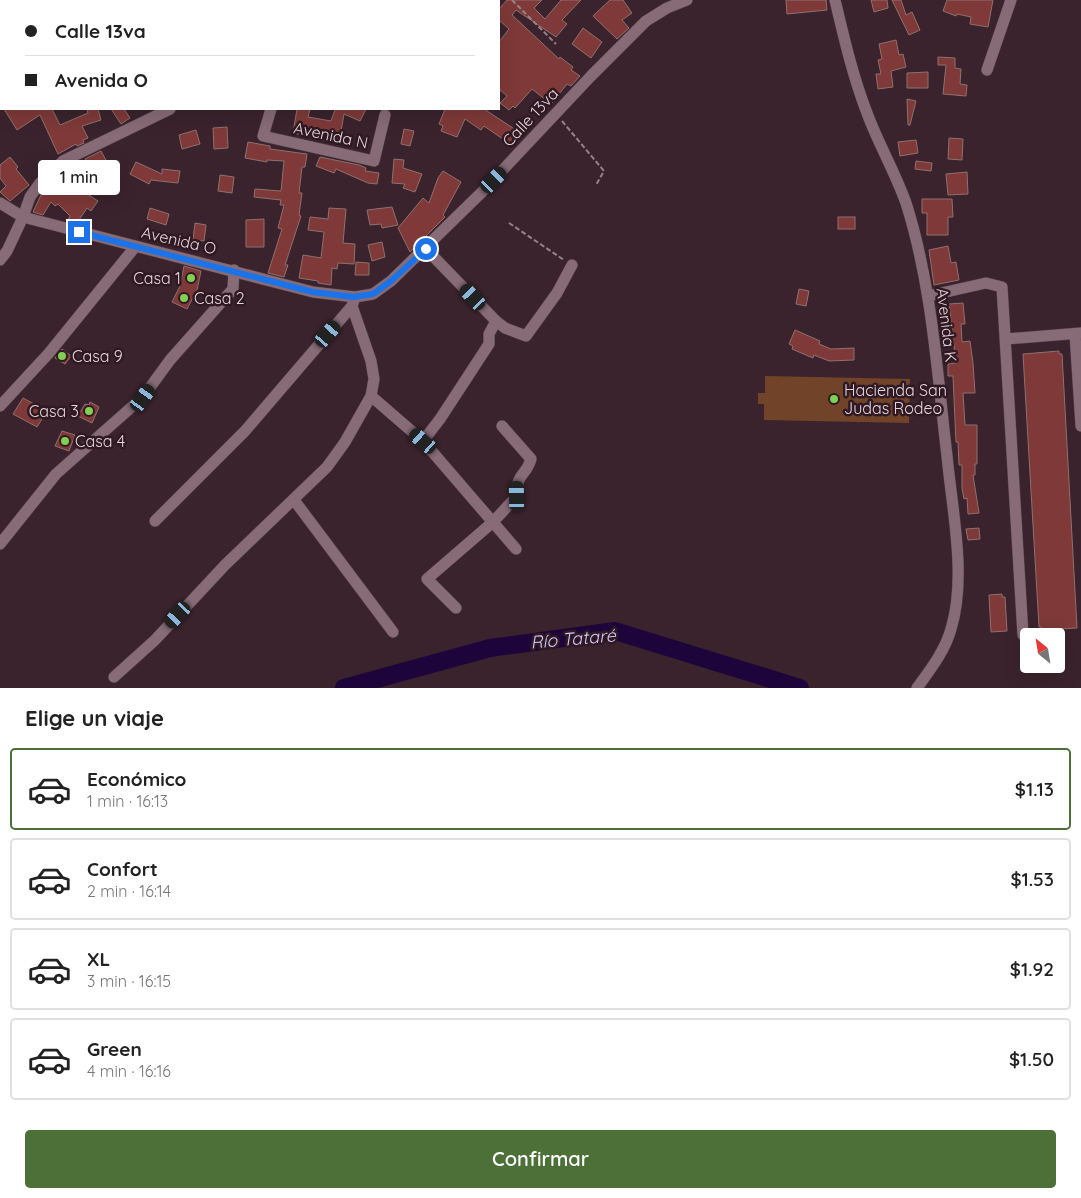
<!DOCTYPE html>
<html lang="es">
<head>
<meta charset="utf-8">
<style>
  body { margin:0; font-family:Quicksand,sans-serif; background:#f2f2f2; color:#222; height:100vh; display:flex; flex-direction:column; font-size:19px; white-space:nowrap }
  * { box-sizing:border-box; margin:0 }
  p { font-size:16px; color:#767676 }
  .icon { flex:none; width:28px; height:28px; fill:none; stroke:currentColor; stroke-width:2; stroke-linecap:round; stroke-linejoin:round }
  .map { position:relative; height:688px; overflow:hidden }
  .panel { display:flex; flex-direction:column; background:#fff; flex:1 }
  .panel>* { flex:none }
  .banner { position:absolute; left:0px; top:0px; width:500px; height:110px; box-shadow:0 5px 20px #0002; display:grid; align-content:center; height:110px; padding:0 25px; background:#fff }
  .needle { width:32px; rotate:330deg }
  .controls { position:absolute; left:1020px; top:628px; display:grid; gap:10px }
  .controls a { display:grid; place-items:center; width:45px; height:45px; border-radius:5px; background:#fff; box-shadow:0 5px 20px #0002; font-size:25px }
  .end { position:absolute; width:22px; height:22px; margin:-11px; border:6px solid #1a73e8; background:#fff; box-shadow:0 0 0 2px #fff }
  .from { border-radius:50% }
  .bubble { position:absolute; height:35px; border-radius:5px; background:#fff; box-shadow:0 5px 20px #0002; font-size:16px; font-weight:600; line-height:35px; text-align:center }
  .car { position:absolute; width:15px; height:30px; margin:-15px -8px; border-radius:6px; box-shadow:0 0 4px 1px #0007; background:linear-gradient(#222 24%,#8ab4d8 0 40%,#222 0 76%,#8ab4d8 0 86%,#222 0) }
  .banner b { display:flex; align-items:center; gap:18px; height:48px; font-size:19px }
  .banner b+b { border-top:1px solid #e0e0e0 }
  .banner i { width:12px; height:12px; background:#222 }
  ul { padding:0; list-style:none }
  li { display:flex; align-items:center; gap:15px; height:82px; margin:0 10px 8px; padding:0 15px; border:2px solid #e0e0e0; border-radius:5px }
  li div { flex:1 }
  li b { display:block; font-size:19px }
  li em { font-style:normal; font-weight:600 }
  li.active { border-color:#4c7037 }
  li>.icon { width:45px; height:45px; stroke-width:1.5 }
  h2 { padding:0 25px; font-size:22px; line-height:60px }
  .button { display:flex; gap:10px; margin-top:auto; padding:10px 25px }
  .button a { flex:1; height:58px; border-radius:5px; background:#4c7037; color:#fff; font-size:20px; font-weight:600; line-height:58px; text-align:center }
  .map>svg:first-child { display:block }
  .green { fill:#714429 }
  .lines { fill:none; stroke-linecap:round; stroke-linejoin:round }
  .river { stroke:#1d053c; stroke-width:18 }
  .building { fill:#7e3938; stroke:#8f716f }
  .street-casing { stroke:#533f47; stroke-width:12 }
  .path { stroke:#96838a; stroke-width:2; stroke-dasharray:5 2.5; stroke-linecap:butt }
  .street { stroke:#876b76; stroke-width:11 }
  .route { stroke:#1a73e8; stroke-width:6 }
  .poi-dot { fill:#80d051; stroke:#2f1922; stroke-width:2 }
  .labels { text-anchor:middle; stroke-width:5; stroke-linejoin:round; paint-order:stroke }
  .street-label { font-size:16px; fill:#e4d4d9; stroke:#2f1922 }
  .poi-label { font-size:16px; fill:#e4d4d9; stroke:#2f1922; text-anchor:start }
  .water-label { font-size:18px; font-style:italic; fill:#d4c6fc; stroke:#2f1922 }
</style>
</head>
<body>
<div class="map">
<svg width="1081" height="688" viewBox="0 0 1081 688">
  <rect width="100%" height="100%" fill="#3a232c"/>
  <path class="green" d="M765 376 910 379 909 423 764 420V404H758V393H765Z"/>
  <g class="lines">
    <path class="river" d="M344 688 490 648 615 631 800 688"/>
  </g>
  <g class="building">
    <path d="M507 0H542L534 8 545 19 561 0H581L562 20 567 24 556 37 516 10 512 15 559 59 560 57 573 67 571 70 580 76 571 86 567 84 551 104 532 89 515 108 513 106 509 110 500 103 507 96 499 89V42L509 29 499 20V9Z"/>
    <path d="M610 0H623L632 13 622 20 629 28 617 39 593 16Z"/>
    <path d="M786 0H826L827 10 787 14Z"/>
    <path d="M871 0H887L888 8 874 12Z"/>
    <path d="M892 0H901L906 15 912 12 920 30 909 35Z"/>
    <path d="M947 0H993L988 27 970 24 971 17 957 14 956 16 943 11Z"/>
    <path d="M583 28 602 42 591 58 572 44Z"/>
    <path d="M896 40 899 55 903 54 906 67 891 71 893 87 878 89 876 74H881L878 60 882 59 879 44Z"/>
    <path d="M938 57 955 58V68L961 69 960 84 967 85 966 96 943 94 946 65H938Z"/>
    <path d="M928 72V88H907V73Z"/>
    <path d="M907 99 916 101 910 125H908Z"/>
    <path d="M4 109H52L60 125 88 113 87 109H98L101 120 82 126 88 138 83 140 84 143 77 146 76 144 58 154 40 115 17 130Z"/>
    <path d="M111 109H124L130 118 121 124Z"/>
    <path d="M297 109H310L308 117 331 121 335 110 332 109H366L360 121 344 114 339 143 323 140 324 135 308 133V136L293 133Z"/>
    <path d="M445 109H484L522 134 513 146 484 126 481 130 465 119 457 137 441 131 443 126 439 124Z"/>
    <path d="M227 127 228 148 214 149 213 128Z"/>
    <path d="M404 129 414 131 410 146 401 144Z"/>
    <path d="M196 130 200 144 182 149 179 135Z"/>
    <path d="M949 138 963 139 962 160 948 159Z"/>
    <path d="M916 140 918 153 900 156 898 142Z"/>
    <path d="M248 142 270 146V149L307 154 305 167H302L299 193H302L299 215 301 216 285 265H288L284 277 268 273 282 229 278 228 284 205H280L281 200 254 197 255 189 281 191 284 161 267 160V162L245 158Z"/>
    <path d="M101 151 115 177 108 191 105 190 104 192 85 159Z"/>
    <path d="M10 157 18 167 16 169 29 185 10 201 0 192 6 186 0 178V165Z"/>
    <path d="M320 157 359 165 366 168 365 171 379 173 377 184 368 183 336 169 334 173 316 166Z"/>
    <path d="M394 159 404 160 403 168 422 174 415 192 403 188 405 184 392 183Z"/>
    <path d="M916 161 932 163 931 171 915 169Z"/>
    <path d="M136 162 162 174V169L180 171 178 183 151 180 149 184 130 174Z"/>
    <path d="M443 171 461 182 443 215 445 217 410 252 398 228 423 198 429 203 438 178Z"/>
    <path d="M967 172 968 194 948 195 946 174Z"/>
    <path d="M220 175 234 177 232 193 218 191Z"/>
    <path d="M59 177 78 195 81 190 98 201 91 211 87 208 77 223 68 220 70 216 58 204 55 206 51 202 43 215 33 212 41 195Z"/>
    <path d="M922 199H952L953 217H948V235H927V213H922Z"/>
    <path d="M392 207 398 225 382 228 381 224 370 225 367 210Z"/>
    <path d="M150 208 169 214 166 225 147 219Z"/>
    <path d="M329 208 346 209 343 243 355 244 354 264 338 263 337 269 332 268 331 285 318 283V281L299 278 303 255 321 258 324 232 308 230 310 217 328 219Z"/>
    <rect x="838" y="217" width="17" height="12"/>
    <path d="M264 219V247H246V220Z"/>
    <path d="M195 223 206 225 204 241 193 240Z"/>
    <path d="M382 242 385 257 372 261 368 245Z"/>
    <path d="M948 246 951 263 956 262 959 280 934 285 929 250Z"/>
    <path d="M356 262 369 263V275H355Z"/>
    <path d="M184 266 201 271 197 290 187 309 172 302 180 286Z"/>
    <path d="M799 289 809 291 806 306 796 304Z"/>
    <path d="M963 303 965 324H961L962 342 970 341 973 363 975 393H963L965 425H977V464H975V475H973L979 513 968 514 967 498 964 499 962 488V465H959L958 442H956L953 376H948V364L956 363 949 304Z"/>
    <path d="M795 330 820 341 819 344 831 349 854 348V360L829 361 814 355 813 358 792 349 793 346 789 344Z"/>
    <path d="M62 349 71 356 65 364 55 358Z"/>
    <path d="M1059 351V354H1062L1077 628 1041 630V627H1039L1023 354Z"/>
    <path d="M23 398 47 411 37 427 13 414Z"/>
    <path d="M90 402 99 407 92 423 78 416 85 404 89 405Z"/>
    <path d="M62 431 75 435 69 451 55 446Z"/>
    <path d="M979 528 980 539 968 540 966 529Z"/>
    <path d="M1002 594V597H1005L1007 631 991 632 989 595Z"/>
  </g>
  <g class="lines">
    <defs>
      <g id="street">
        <path d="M835 0C844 38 853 77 867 113 878 143 895 172 906 203 932 285 937 372 947 456 952 510 967 577 951 629 945 651 930 670 917 688"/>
        <path d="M140 1 142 0"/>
        <path d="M321 1V0"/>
        <path d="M987 70 1011 0"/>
        <path d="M0 90 1 89"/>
        <path d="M271 109 263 136 374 161 385 115"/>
        <path d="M0 203 23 217 313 292 355 297 373 294 391 281 482 192 591 76 646 21 667 8 687 0"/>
        <path d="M0 260 7 251 23 217 30 197 40 183 63 161 170 109"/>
        <path d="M928 296 986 283 1002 287 1023 635"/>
        <path d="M496 321 505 328 526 336 557 293 572 265"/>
        <path d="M1075 334 1081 426"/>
        <path d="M1006 339 1081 333"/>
        <path d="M371 396 423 441 516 549"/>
        <path d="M0 406 49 353 135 247"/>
        <path d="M423 441 440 419 489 344V334L496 321 426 249"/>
        <path d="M294 500 393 632"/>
        <path d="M155 521 245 431 352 306"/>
        <path d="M0 544 56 474 143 397 170 360 233 289 234 270"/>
        <path d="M456 608 427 579 493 522 517 496C516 472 526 477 531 459L502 426"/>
        <path d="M114 677 155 640 225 565 327 467 345 442 371 396 374 379 371 361 352 306 355 297"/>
      </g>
    </defs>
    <use href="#street" class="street-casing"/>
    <g class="path">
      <path d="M512 0 556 44"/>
      <path d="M562 121 604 171 596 185"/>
      <path d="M509 223 564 260"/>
    </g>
    <use href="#street" class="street"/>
  </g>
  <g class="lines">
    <path class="route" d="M79 232 313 292 354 297 373 294 391 281 426 249"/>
  </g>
  <g class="poi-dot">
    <circle cx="191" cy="278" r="5"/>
    <circle cx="184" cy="298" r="5"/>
    <circle cx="62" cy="356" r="5"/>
    <circle cx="834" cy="399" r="5"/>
    <circle cx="89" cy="411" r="5"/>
    <circle cx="65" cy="441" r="5"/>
  </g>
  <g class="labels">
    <g class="street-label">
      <text transform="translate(530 117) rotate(-47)" y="6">Calle 13va</text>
      <text transform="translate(331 135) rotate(12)" y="6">Avenida N</text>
      <text transform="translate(179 240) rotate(13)" y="6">Avenida O</text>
      <text transform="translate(947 325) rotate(83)" y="6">Avenida K</text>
    </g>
    <g class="poi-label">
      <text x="181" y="284" text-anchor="end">Casa 1</text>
      <text x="194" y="304">Casa 2</text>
      <text x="72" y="362">Casa 9</text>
      <text x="844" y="396">Hacienda San<tspan x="844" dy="18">Judas Rodeo</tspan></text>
      <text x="79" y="417" text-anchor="end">Casa 3</text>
      <text x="75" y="447">Casa 4</text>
    </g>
    <g class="water-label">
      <text transform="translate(573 639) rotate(-5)" y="6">Río Tataré</text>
    </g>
  </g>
</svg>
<div class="controls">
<a><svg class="needle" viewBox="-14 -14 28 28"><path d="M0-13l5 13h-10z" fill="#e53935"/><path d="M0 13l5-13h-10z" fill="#767676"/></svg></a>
</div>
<i class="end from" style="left:426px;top:249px"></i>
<i class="end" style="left:79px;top:232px"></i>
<div class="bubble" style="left:38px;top:160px;width:82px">1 min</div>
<i class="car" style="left:494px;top:180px;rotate:44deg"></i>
<i class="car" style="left:473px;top:297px;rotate:317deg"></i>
<i class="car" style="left:328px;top:334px;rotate:41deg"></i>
<i class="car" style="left:143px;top:398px;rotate:36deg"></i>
<i class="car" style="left:423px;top:441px;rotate:311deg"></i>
<i class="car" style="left:517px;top:496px;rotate:359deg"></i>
<i class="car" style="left:178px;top:615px;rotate:223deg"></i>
<div class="banner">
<b><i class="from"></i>Calle 13va</b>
<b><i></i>Avenida O</b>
</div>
</div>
<section class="panel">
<h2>Elige un viaje</h2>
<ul>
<li class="active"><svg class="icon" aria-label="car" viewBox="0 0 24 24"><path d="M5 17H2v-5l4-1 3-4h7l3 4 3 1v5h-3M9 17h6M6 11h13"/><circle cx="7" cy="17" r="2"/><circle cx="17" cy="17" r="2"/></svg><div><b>Económico</b><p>1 min · 16:13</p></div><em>$1.13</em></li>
<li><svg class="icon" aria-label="car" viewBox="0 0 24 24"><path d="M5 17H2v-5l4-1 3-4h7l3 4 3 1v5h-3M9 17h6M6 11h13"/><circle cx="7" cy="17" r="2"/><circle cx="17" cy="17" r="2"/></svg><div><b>Confort</b><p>2 min · 16:14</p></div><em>$1.53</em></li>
<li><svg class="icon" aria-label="car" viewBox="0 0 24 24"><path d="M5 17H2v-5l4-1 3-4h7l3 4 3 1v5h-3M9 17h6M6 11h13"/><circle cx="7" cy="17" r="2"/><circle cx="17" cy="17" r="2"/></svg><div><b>XL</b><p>3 min · 16:15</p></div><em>$1.92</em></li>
<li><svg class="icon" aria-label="car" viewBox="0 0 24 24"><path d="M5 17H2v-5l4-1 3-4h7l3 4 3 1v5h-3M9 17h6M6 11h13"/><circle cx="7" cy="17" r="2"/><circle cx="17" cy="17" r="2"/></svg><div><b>Green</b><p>4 min · 16:16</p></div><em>$1.50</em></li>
</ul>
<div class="button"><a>Confirmar</a></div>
</section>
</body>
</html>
